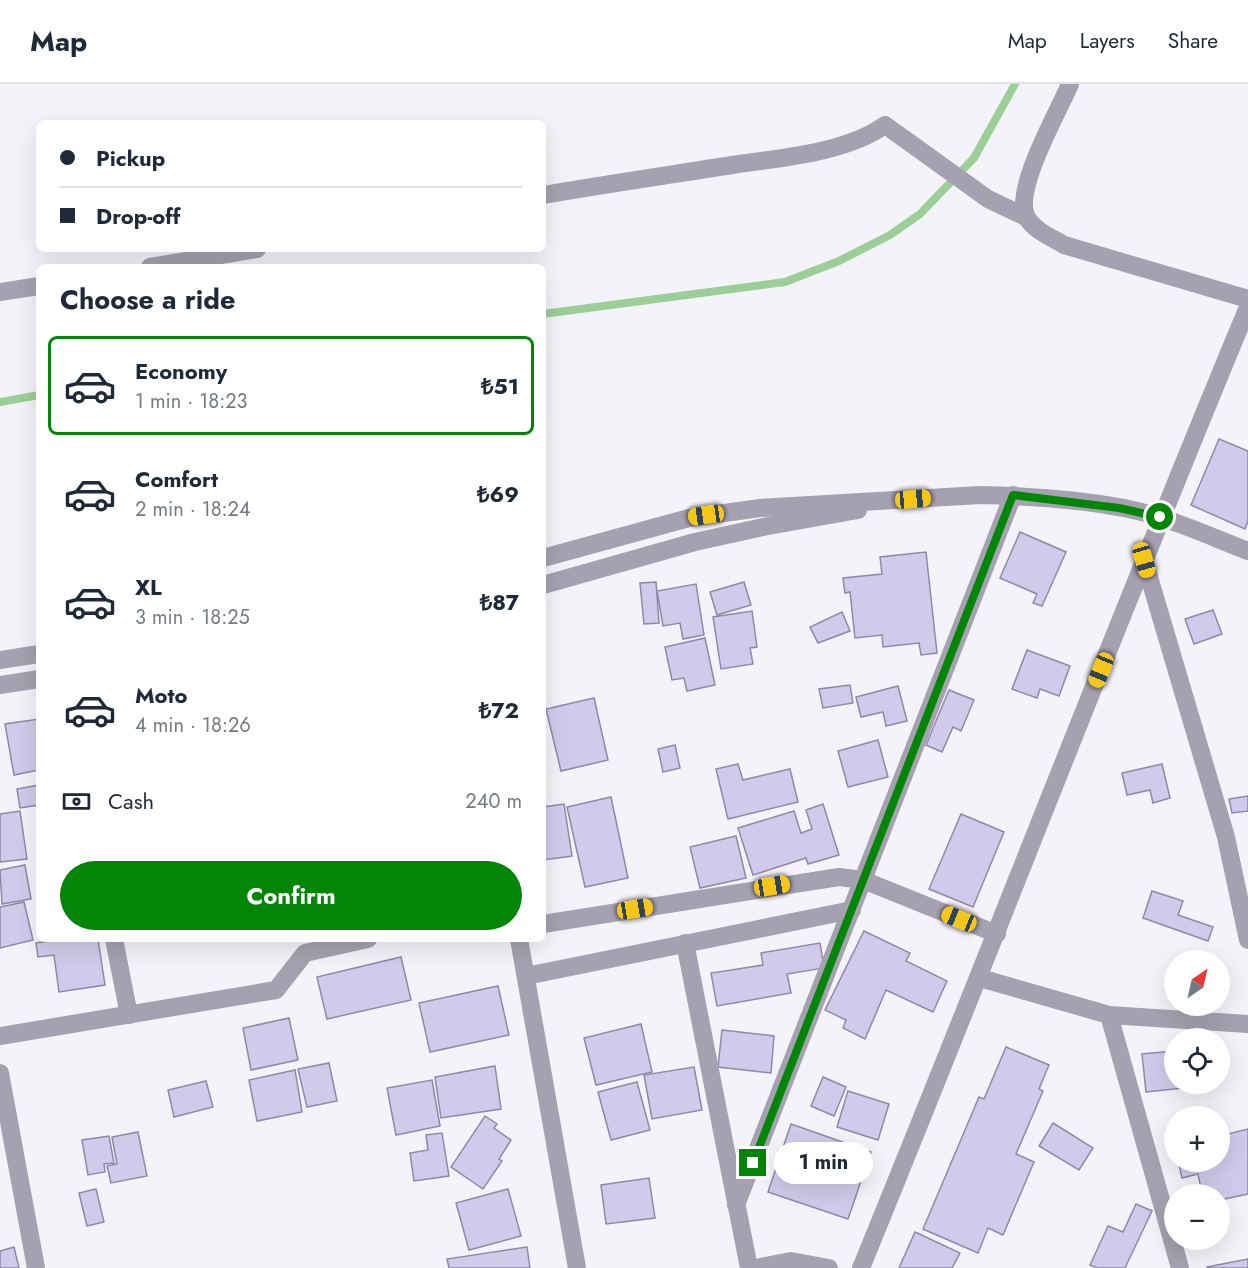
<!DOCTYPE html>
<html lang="en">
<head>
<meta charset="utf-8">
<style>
  body { margin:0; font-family:Jost,sans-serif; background:#f6f6f7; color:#1f2937; height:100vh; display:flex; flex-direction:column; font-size:22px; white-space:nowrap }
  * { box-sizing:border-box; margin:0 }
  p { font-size:20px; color:#747a83 }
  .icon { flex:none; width:33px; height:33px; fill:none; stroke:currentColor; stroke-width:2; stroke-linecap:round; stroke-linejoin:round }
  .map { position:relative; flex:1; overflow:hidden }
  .details { position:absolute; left:36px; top:180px; width:510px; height:678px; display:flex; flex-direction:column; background:#fff; border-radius:9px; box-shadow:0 6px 24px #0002 }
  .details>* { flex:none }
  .banner { position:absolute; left:36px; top:36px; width:510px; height:132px; border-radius:9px; box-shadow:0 6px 24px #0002; display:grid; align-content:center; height:132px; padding:0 24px; background:#fff }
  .needle { width:39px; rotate:34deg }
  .buttons { position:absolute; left:1164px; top:866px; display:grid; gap:12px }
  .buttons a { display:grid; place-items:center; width:66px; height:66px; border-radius:50%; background:#fff; box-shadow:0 6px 24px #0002; font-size:30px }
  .end { position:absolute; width:27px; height:27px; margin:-14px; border:8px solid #038607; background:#fff; box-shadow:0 0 0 3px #fff }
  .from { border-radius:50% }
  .bubble { position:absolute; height:42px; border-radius:21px; background:#fff; box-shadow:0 6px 24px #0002; font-size:20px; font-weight:700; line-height:42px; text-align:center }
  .car { position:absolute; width:18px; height:36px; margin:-18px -9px; border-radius:8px; box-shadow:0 0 4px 2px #0007; background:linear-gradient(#f5c518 24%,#345 0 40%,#f5c518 0 76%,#345 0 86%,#f5c518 0) }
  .banner b { display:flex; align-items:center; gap:21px; height:57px; font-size:22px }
  .banner b+b { border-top:2px solid #e0e1e3 }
  .banner i { width:15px; height:15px; background:#1f2937 }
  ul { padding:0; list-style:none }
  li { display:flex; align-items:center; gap:18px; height:99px; margin:0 12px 9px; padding:0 12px; border:3px solid transparent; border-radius:9px }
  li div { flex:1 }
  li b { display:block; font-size:22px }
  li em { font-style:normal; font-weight:700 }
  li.current { border-color:#038607 }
  li>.icon { width:54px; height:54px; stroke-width:1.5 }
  h2 { padding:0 24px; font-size:27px; line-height:72px }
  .pay { display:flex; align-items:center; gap:15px; height:66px; padding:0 24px; font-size:22px }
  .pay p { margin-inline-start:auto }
  .primary-button { display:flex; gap:12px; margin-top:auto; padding:12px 24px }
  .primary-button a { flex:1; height:69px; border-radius:36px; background:#038607; color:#fff; font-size:24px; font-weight:700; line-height:69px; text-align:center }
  header { display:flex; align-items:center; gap:36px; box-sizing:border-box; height:84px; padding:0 30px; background:#fff; border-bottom:2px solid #e0e1e3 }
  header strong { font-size:28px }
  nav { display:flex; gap:33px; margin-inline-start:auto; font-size:21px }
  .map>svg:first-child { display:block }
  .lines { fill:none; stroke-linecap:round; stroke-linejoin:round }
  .stream { stroke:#9bcf97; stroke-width:8 }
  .building { fill:#d2caeb; stroke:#9088a8; stroke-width:1.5 }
  .minor { stroke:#a5a1b0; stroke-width:18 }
  .route { stroke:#038607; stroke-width:8 }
</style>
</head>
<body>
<header>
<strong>Map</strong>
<nav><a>Map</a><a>Layers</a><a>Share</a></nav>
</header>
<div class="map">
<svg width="1248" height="1184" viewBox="0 0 1248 1184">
  <rect width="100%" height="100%" fill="#f5f3fa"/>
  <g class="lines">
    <g class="stream">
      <path d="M543 230 785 198 839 177 890 151 920 130 974 74 1015 0"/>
      <path d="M0 318 39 311"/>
    </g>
  </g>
  <g class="building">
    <path d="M1219 355 1248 367V437L1245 445 1191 421Z"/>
    <path d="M1020 448 1066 468 1042 522 1033 519 1037 510 1000 494Z"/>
    <path d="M926 468 937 569 921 571 919 559 883 563 882 551 855 554 850 508 845 509 843 494 882 490 880 473Z"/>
    <path d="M656 498 659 539 644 540 640 499Z"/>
    <path d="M744 498 751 521 717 531 710 508Z"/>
    <path d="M696 500 704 551 683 555 680 539 663 542 657 507Z"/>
    <path d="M1213 526 1222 550 1194 560 1185 535Z"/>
    <path d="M752 527 757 563 750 564 753 580 721 585 713 533Z"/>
    <path d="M842 528 850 547 818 559 810 543Z"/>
    <path d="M705 554 715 601 687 607 684 594 672 596 665 563Z"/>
    <path d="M1027 566 1070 582 1059 612 1040 605 1037 614 1012 605Z"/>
    <path d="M850 601 853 619 823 624 819 605Z"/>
    <path d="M898 602 907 637 886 642 883 628 861 633 856 613Z"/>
    <path d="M949 606 974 616 961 647 953 643 942 668 926 661Z"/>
    <path d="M594 614 608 676 561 687 546 625Z"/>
    <path d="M39 635V686L14 691 5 640Z"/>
    <path d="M878 656 888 693 848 703 838 667Z"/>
    <path d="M675 661 680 684 663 688 658 665Z"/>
    <path d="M738 680 743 696 790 685 798 718 728 735 716 685Z"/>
    <path d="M1162 680 1170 714 1153 719 1150 706 1127 711 1122 689Z"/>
    <path d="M39 701V721L20 724 17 705Z"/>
    <path d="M1248 712V727L1232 729 1229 715Z"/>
    <path d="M611 713 628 794 585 803 567 723Z"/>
    <path d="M564 720 572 772 543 776V723Z"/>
    <path d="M823 720 839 771 808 780 806 774 753 791 738 744 794 727 801 749 812 745 806 726Z"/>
    <path d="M20 727 27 775 0 778V730Z"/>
    <path d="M961 730 1004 748 973 823 929 805Z"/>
    <path d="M736 752 746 794 700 804 690 763Z"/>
    <path d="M25 781 31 815 2 820 0 786Z"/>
    <path d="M1152 807 1183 817 1178 831 1213 843 1208 857 1143 834Z"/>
    <path d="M24 818 33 856 0 864V823Z"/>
    <path d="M864 847 910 869 906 877 947 897 933 928 886 906 865 955 843 944 846 936 825 926Z"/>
    <path d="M65 855H98L105 901 59 908 54 871 38 873 36 859Z"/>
    <path d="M820 859 824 884 787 890 791 909 717 922 711 889 763 881 761 869Z"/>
    <path d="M401 873 411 916 327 935 317 893Z"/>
    <path d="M498 902 509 951 430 968 419 919Z"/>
    <path d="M289 934 298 976 251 986 243 944Z"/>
    <path d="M641 940 652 988 596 1001 584 954Z"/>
    <path d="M722 946 774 952 771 989 718 983Z"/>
    <path d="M1006 963 1049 981 1039 1005 1043 1007 1016 1070 1034 1078 1003 1151 988 1144 978 1169 923 1145 979 1013 984 1015Z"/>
    <path d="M1174 967V999H1193V1003L1146 1008 1142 970Z"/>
    <path d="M329 979 337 1017 307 1023 298 985Z"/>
    <path d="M495 982 501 1025 441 1034 435 993Z"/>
    <path d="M694 983 702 1026 652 1035 644 991Z"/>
    <path d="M295 986 302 1028 257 1037 249 996Z"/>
    <path d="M823 993 846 1003 834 1032 811 1022Z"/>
    <path d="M432 996 440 1042 396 1051 387 1004Z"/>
    <path d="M206 997 213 1023 174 1033 168 1006Z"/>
    <path d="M637 998 650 1046 611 1056 598 1008Z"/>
    <path d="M848 1007 889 1020 878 1056 837 1043Z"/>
    <path d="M485 1032 497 1040 494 1044 511 1056 499 1075 502 1077 483 1105 451 1083Z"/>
    <path d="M1053 1039 1093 1064 1079 1086 1039 1062Z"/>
    <path d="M791 1040 871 1068 848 1135 768 1108Z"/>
    <path d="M1248 1045V1110L1220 1116V1110H1202L1198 1090 1182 1094 1178 1077H1220V1052Z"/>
    <path d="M138 1048 147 1092 111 1099 107 1082 117 1080 112 1053Z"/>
    <path d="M442 1049 449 1092 414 1097 410 1069 428 1066 426 1051Z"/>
    <path d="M109 1052 114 1079 104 1080 105 1088 88 1091 82 1056Z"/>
    <path d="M649 1094 655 1134 606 1140 601 1101Z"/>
    <path d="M96 1105 104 1138 87 1142 79 1109Z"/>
    <path d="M508 1105 521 1152 469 1166 456 1119Z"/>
    <path d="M1136 1120 1152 1127 1125 1184H1097L1090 1181 1108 1142 1123 1148Z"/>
    <path d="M915 1148 960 1169 952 1184H899Z"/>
    <path d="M14 1163 19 1184H0V1167Z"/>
    <path d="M527 1163 530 1184H449L447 1175Z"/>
    <path d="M1248 1175V1184H1208L1207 1183Z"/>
  </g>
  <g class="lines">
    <g class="minor">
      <path d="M1070 0C1058 29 1012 107 1027 134 1035 147 1051 153 1064 161L1248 215"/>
      <path d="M543 111C606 100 669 91 732 81 779 74 846 69 885 41L988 115 1026 133"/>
      <path d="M150 183 257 165"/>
      <path d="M0 208 39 202"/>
      <path d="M543 474 689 434 760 424 980 411C1032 412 1113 417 1162 434 1191 443 1219 456 1248 467"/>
      <path d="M1144 476 1226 753 1248 856"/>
      <path d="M543 501 695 458 763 443 858 426"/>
      <path d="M0 576 39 570"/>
      <path d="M0 601 39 595"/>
      <path d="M543 840 839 793 863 796 997 850"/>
      <path d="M114 855 129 931"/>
      <path d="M519 855 577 1184"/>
      <path d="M685 859 749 1184"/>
      <path d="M526 892 852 826"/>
      <path d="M980 894 1109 931 1248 940"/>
      <path d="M1109 931 1180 1184"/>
      <path d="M0 952 276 906 305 869 368 855"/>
      <path d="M0 989 36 1184"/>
      <path d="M736 1121 1013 411"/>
      <path d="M756 1184 791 1177 829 1184"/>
      <path d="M861 1184C992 864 1115 542 1248 223"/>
    </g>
  </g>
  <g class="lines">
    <path class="route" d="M753 1079 1013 411 1119 424 1160 433"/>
  </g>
</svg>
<div class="buttons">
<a><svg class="needle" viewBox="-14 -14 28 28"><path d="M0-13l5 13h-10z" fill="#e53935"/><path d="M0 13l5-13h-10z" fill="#747a83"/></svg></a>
<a><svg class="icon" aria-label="locate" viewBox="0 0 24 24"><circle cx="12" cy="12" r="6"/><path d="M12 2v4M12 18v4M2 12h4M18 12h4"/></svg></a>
<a>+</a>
<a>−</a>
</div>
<i class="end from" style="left:1160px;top:433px"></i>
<i class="end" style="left:753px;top:1079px"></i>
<div class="bubble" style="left:774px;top:1058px;width:99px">1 min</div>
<i class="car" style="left:913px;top:415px;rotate:85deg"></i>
<i class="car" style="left:706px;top:431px;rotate:262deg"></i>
<i class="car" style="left:1144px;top:476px;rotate:164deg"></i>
<i class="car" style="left:1101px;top:586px;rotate:202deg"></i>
<i class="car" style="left:772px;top:802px;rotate:81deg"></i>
<i class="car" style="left:635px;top:825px;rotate:81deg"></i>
<i class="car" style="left:959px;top:835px;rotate:292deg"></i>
<div class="banner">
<b><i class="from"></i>Pickup</b>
<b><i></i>Drop-off</b>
</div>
<section class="details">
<h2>Choose a ride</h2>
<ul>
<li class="current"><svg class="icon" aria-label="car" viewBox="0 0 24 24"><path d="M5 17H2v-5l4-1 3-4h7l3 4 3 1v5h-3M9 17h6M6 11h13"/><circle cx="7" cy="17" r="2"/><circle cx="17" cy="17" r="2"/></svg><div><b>Economy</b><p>1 min · 18:23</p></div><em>₺51</em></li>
<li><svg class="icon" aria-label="car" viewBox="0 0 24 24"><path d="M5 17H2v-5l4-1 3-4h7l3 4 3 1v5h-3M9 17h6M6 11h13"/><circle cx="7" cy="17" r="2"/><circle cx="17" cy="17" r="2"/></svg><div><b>Comfort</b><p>2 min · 18:24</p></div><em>₺69</em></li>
<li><svg class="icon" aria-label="car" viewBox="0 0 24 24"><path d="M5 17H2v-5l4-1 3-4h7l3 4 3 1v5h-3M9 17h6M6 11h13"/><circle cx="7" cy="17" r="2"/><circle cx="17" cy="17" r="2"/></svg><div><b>XL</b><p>3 min · 18:25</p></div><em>₺87</em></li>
<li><svg class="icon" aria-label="car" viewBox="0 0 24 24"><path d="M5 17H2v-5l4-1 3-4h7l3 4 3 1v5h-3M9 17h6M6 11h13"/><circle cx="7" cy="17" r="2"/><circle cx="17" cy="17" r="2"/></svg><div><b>Moto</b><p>4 min · 18:26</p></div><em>₺72</em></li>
</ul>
<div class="pay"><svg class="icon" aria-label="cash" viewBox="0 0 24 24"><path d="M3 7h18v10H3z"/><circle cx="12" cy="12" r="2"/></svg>Cash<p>240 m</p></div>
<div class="primary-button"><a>Confirm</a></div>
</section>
</div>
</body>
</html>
